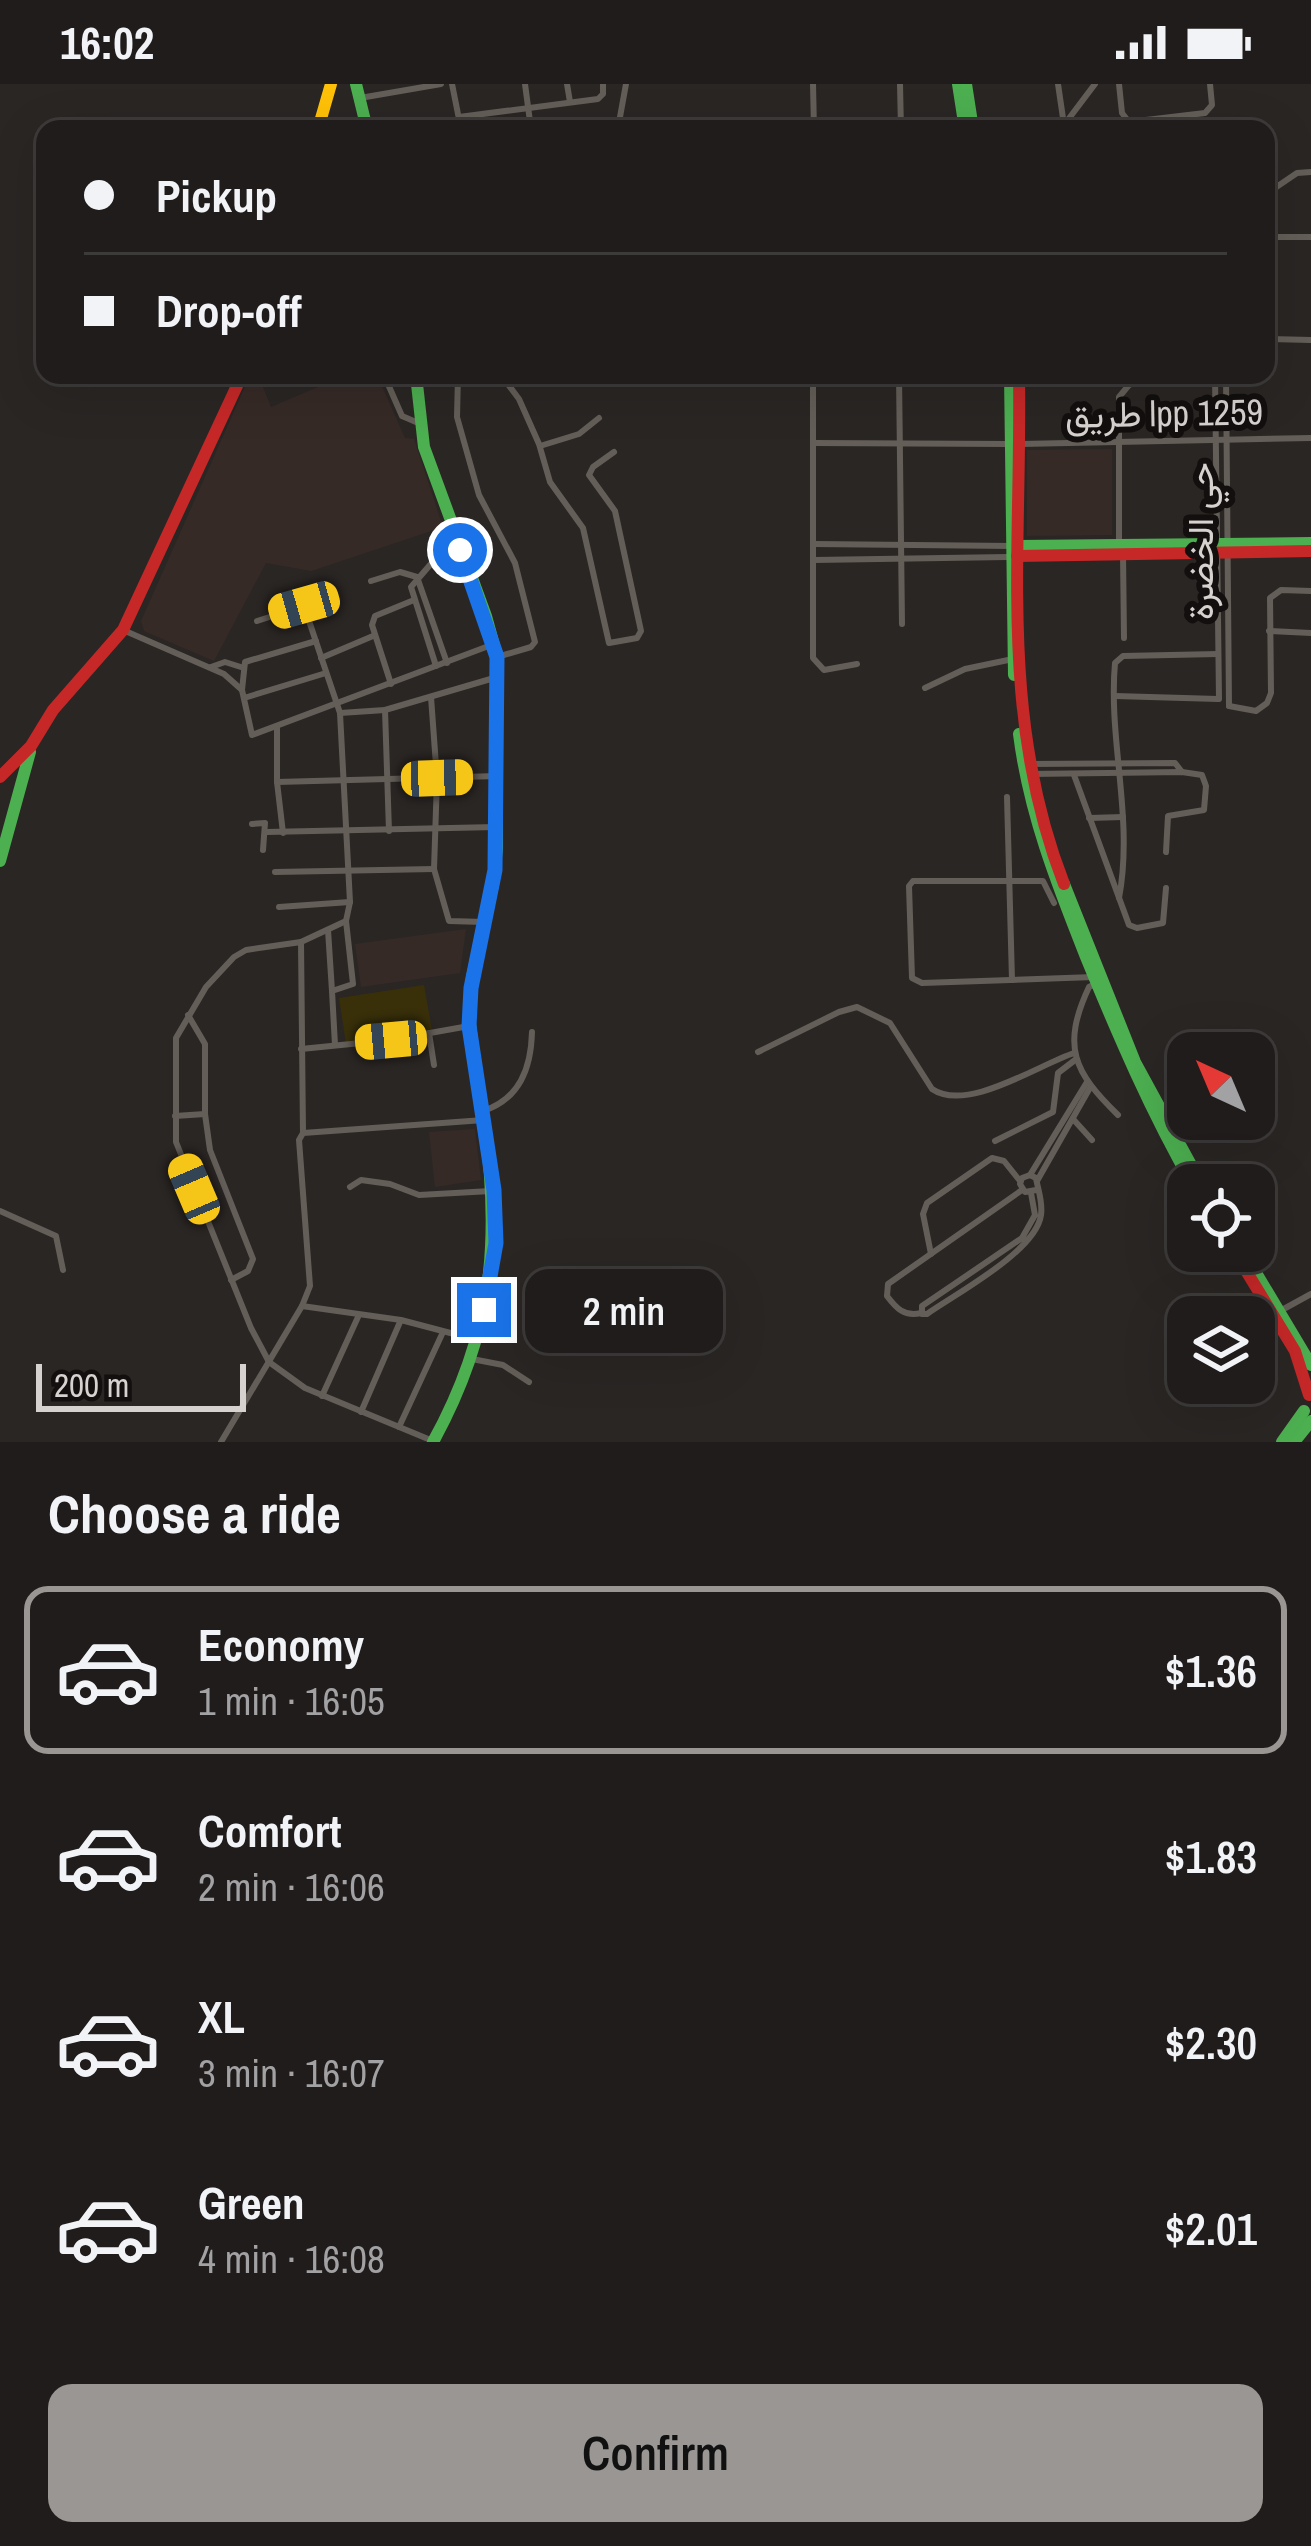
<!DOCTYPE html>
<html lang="en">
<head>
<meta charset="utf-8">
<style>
  body { margin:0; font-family:"Archivo Narrow",Vazirmatn,sans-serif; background:#2d2928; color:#f1f3f6; height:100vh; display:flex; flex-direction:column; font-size:45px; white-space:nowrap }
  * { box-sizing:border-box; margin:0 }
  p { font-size:39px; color:#a2a1a3 }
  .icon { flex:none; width:66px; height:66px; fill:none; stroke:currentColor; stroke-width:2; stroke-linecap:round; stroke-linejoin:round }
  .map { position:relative; height:1358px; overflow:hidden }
  .drawer { display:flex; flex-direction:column; background:#201c1b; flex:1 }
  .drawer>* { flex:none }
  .hud { position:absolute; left:36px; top:36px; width:1239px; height:264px; border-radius:24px; box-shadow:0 12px 48px #0002,0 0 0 3px #3d3a3a; display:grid; align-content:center; height:264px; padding:0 48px; background:#201c1b }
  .needle { width:78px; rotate:316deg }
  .controls { position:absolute; left:1167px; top:948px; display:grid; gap:24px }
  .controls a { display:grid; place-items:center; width:108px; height:108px; border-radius:24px; background:#201c1b; box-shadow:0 12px 48px #0002,0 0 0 3px #3d3a3a; font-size:60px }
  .scale { position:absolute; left:36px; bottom:30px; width:210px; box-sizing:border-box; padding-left:12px; border:6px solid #d6d2d0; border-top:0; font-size:33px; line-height:42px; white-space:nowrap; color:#d6d2d0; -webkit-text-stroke:9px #120f0e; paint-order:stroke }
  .end { position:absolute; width:54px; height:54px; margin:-27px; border:15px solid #1a73e8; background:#fff; box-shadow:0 0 0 6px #fff }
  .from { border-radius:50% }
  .bubble { position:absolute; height:84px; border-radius:24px; background:#201c1b; box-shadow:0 12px 48px #0002,0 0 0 3px #3d3a3a; font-size:39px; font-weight:600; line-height:84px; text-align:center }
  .car { position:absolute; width:36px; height:72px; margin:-36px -18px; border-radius:15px; box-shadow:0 0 9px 3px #0007; background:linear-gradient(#f5c518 24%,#345 0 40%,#f5c518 0 76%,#345 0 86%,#f5c518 0) }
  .hud b { display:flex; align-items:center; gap:42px; height:114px; font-size:45px }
  .hud b+b { border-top:3px solid #3d3a3a }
  .hud i { width:30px; height:30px; background:#f1f3f6 }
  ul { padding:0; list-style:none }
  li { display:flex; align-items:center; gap:36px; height:168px; margin:0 24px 18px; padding:0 24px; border:6px solid transparent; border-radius:24px }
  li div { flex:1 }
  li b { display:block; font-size:45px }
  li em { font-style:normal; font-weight:600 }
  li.on { border-color:#9a9694 }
  li>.icon { width:108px; height:108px; stroke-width:1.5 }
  h2 { padding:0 48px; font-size:54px; line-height:144px }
  .primary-button { display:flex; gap:24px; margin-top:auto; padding:24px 48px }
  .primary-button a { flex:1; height:138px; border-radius:24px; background:#9a9694; color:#111; font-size:48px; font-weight:600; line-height:138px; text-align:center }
  .status { display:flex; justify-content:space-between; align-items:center; height:84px; padding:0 60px; background:#201c1b; direction:ltr }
  .status svg { height:33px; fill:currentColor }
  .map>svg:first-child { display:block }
  .built { fill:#362a26 }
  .green { fill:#39300a }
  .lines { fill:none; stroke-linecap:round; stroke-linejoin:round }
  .street { stroke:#645e58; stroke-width:6 }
  .fast { stroke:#4caf50; stroke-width:12 }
  .slow { stroke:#ffc107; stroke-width:12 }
  .jam { stroke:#c62828; stroke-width:12 }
  .route { stroke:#1a73e8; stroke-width:15 }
  .labels { text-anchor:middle; stroke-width:12; stroke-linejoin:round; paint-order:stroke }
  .street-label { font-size:36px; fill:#d6d2d0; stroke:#120f0e }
</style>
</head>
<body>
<div class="status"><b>16:02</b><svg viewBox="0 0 49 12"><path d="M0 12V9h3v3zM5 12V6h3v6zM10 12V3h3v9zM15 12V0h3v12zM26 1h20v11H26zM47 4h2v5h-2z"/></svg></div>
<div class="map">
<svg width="1311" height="1358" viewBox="0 0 1311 1358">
  <rect width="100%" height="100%" fill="#2a2624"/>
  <g class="built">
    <path d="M346 291H377L405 354 414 355 443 443 311 487 266 479 214 577 144 547 141 537 248 296 259 293 271 323Z"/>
    <path d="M1112 365V451L1027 452V366Z"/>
    <path d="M466 845 460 889 361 903 355 860Z"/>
    <path d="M475 1045 481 1096 435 1103 429 1048Z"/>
  </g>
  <path class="green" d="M424 901 432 946 346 959 339 914Z"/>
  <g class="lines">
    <g class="street">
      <path d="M452 0 461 45"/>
      <path d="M525 0 531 45"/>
      <path d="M567 0 570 18"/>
      <path d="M813 0 814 45"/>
      <path d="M900 0 901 45"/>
      <path d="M1058 0 1064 41 1061 45"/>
      <path d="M1119 0 1122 29 1129 38 1205 29 1212 21 1210 0"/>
      <path d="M360 14 441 0"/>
      <path d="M459 33 598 15 603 10V0"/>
      <path d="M1064 41 1095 0"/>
      <path d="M612 45 618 44 626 0"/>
      <path d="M1269 108 1297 89 1311 88"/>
      <path d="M1266 153H1311"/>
      <path d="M1266 255 1311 256"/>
      <path d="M384 291 402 332 416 338"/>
      <path d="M458 291 457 333 479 411 515 479 535 558 531 563 497 573"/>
      <path d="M501 291 519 315 539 360 550 398 583 444 609 559 637 554 641 547 615 427 589 391 593 383 614 368"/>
      <path d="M813 291V574L824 586 857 580"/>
      <path d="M899 291 902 540"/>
      <path d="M1215 291 1219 615"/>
      <path d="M1226 291 1229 622"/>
      <path d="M814 359 1008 360"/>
      <path d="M1021 360 1311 354"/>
      <path d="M540 362 579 350 599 334"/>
      <path d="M813 460 1013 462"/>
      <path d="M1119 460V313L1129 301 1156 291"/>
      <path d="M1123 470 1124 554"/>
      <path d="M814 476 1008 473"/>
      <path d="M371 497 400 488 417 493 447 579"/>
      <path d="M257 537 304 522 340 629 350 818 346 837 353 900 332 907 335 961"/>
      <path d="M123 546 224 590 242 606 252 651 494 560"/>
      <path d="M1269 547 1311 549"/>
      <path d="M321 574 373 552"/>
      <path d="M436 582 411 503 454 453"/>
      <path d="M211 583 225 578 244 584"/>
      <path d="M391 600 372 541 375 532 414 516"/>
      <path d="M925 604 965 585 1013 575"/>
      <path d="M242 606 245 578 316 557"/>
      <path d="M1115 612 1218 615"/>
      <path d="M431 613 437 695 434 785 449 837 484 838"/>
      <path d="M244 614 326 589"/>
      <path d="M1229 622 1256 627 1267 619 1271 609 1270 514 1281 506 1311 507"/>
      <path d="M385 626 389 747"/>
      <path d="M340 629 385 626 494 594"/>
      <path d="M277 642V698L283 749"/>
      <path d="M1030 680 1175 679 1182 688"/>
      <path d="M1030 690 1182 688 1202 691 1206 702 1204 726 1168 732 1166 768"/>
      <path d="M1074 691 1129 841 1137 844 1163 839 1166 804"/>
      <path d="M277 698 498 692"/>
      <path d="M1007 713 1012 896"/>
      <path d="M1089 734 1123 733"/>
      <path d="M252 740 265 739 263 766"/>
      <path d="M267 748 496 743"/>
      <path d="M275 788 434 785"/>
      <path d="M1119 814C1134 735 1108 657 1115 579L1123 572 1218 570"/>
      <path d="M1054 819 1043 797H913L909 802 912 894 922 899 1094 893"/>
      <path d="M279 823 350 818"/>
      <path d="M346 837 301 858 246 866 234 873 206 903 176 954V1058L251 1244 269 1278 305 1304 433 1357"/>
      <path d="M328 846 332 907"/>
      <path d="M301 858 303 1049"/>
      <path d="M1097 899 1089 903C1061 963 1074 988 1118 1031"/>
      <path d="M188 931 205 960V1030L210 1066 253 1175 248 1187 231 1196"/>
      <path d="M429 949 434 981"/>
      <path d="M301 965 391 956 469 942"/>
      <path d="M758 968 839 928 857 923 890 939 932 1005C967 1029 1038 981 1074 969"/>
      <path d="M483 1027C520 1015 531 984 532 948"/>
      <path d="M175 1032 205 1030"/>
      <path d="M1073 1035 1092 1056"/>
      <path d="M995 1057 1053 1028 1058 989 1075 976"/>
      <path d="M1030 1091 1087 998"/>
      <path d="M1037 1097 1091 1002"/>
      <path d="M350 1103 361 1096 390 1100 419 1111 491 1107"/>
      <path d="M1031 1109 1035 1131 1022 1154 922 1222V1230H927C957 1209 1036 1167 1041 1131 1043 1118 1038 1106 1036 1094L1030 1091 1022 1094 1020 1100 1025 1108 1036 1106"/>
      <path d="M0 1127 56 1152 63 1186"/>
      <path d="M931 1170 923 1130 927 1119 992 1074 1004 1077 1020 1097"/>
      <path d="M302 1222 401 1236 477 1256"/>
      <path d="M1280 1227 1311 1210"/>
      <path d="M921 1229C904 1233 896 1224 887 1212L888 1200 1022 1106"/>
      <path d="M472 1275 503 1281 529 1298"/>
      <path d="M322 1312 358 1233"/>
      <path d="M361 1328 400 1238"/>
      <path d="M399 1343 443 1248"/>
      <path d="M221 1358 302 1222 310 1202 299 1056 303 1049 484 1036"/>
    </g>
    <g class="fast">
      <path d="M356 0 367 45"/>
      <path d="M958 0 965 45"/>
      <path d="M966 0 973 45"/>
      <path d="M416 291 424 363 486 532 497 572V764L493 801 472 893 469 925C471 963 479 999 484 1036 501 1157 493 1249 433 1358"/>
      <path d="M1010 291 1014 591"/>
      <path d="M1017 462 1311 459"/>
      <path d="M1019 650C1029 729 1057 800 1086 873 1118 951 1151 1028 1193 1101"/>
      <path d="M0 777 30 668"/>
      <path d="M1064 800 1135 978 1202 1101"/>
      <path d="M1243 1167 1311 1281"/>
      <path d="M1282 1358 1304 1327"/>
      <path d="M1294 1358 1311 1337"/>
    </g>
    <path class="slow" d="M318 45 331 0"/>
    <g class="jam">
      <path d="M1019 291C1022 467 998 631 1064 800"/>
      <path d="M1017 472 1311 467"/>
      <path d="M0 693 31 662 53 626 123 546 242 291"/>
      <path d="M1234 1167 1295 1267 1309 1311"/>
    </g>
  </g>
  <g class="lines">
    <path class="route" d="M460 466 497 573 495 786 471 904 469 942 494 1106 496 1159 484 1226"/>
  </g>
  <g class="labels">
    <g class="street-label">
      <text transform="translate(1164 329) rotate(-1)" y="13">طريق lpp 1259</text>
      <text transform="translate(1200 457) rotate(-90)" y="13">حي الخضرة</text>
    </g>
  </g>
</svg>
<div class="controls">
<a><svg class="needle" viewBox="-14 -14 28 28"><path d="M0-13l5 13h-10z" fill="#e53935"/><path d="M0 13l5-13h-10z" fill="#a2a1a3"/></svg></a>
<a><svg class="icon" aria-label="locate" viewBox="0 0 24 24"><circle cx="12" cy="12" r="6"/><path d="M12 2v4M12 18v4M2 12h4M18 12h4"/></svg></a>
<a><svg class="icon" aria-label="layers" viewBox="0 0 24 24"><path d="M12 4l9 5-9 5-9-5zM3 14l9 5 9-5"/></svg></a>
</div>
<div class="scale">200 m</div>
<i class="end from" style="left:460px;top:466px"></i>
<i class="end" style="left:484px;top:1226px"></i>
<div class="bubble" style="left:525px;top:1185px;width:198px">2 min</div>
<i class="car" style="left:304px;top:521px;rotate:254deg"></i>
<i class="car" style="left:437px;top:694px;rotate:88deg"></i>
<i class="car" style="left:391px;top:956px;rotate:265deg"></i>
<i class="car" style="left:194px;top:1105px;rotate:337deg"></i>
<div class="hud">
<b><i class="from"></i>Pickup</b>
<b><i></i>Drop-off</b>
</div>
</div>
<section class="drawer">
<h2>Choose a ride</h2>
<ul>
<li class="on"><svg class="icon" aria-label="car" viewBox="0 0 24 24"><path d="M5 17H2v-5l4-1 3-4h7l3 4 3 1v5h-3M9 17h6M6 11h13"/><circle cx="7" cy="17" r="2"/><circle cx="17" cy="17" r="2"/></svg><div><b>Economy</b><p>1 min · 16:05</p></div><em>$1.36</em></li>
<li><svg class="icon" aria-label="car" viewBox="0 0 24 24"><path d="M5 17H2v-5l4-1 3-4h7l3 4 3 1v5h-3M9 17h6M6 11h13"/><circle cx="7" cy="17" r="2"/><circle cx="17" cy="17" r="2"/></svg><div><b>Comfort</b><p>2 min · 16:06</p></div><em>$1.83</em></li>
<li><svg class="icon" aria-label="car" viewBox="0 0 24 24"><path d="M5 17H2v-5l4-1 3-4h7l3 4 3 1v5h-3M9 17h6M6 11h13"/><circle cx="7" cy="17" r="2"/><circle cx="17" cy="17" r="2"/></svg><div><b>XL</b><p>3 min · 16:07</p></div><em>$2.30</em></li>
<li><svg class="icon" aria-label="car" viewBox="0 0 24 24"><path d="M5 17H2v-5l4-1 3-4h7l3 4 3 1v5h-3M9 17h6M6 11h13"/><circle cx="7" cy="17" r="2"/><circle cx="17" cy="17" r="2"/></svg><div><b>Green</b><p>4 min · 16:08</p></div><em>$2.01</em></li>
</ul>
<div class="primary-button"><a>Confirm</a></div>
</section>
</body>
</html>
